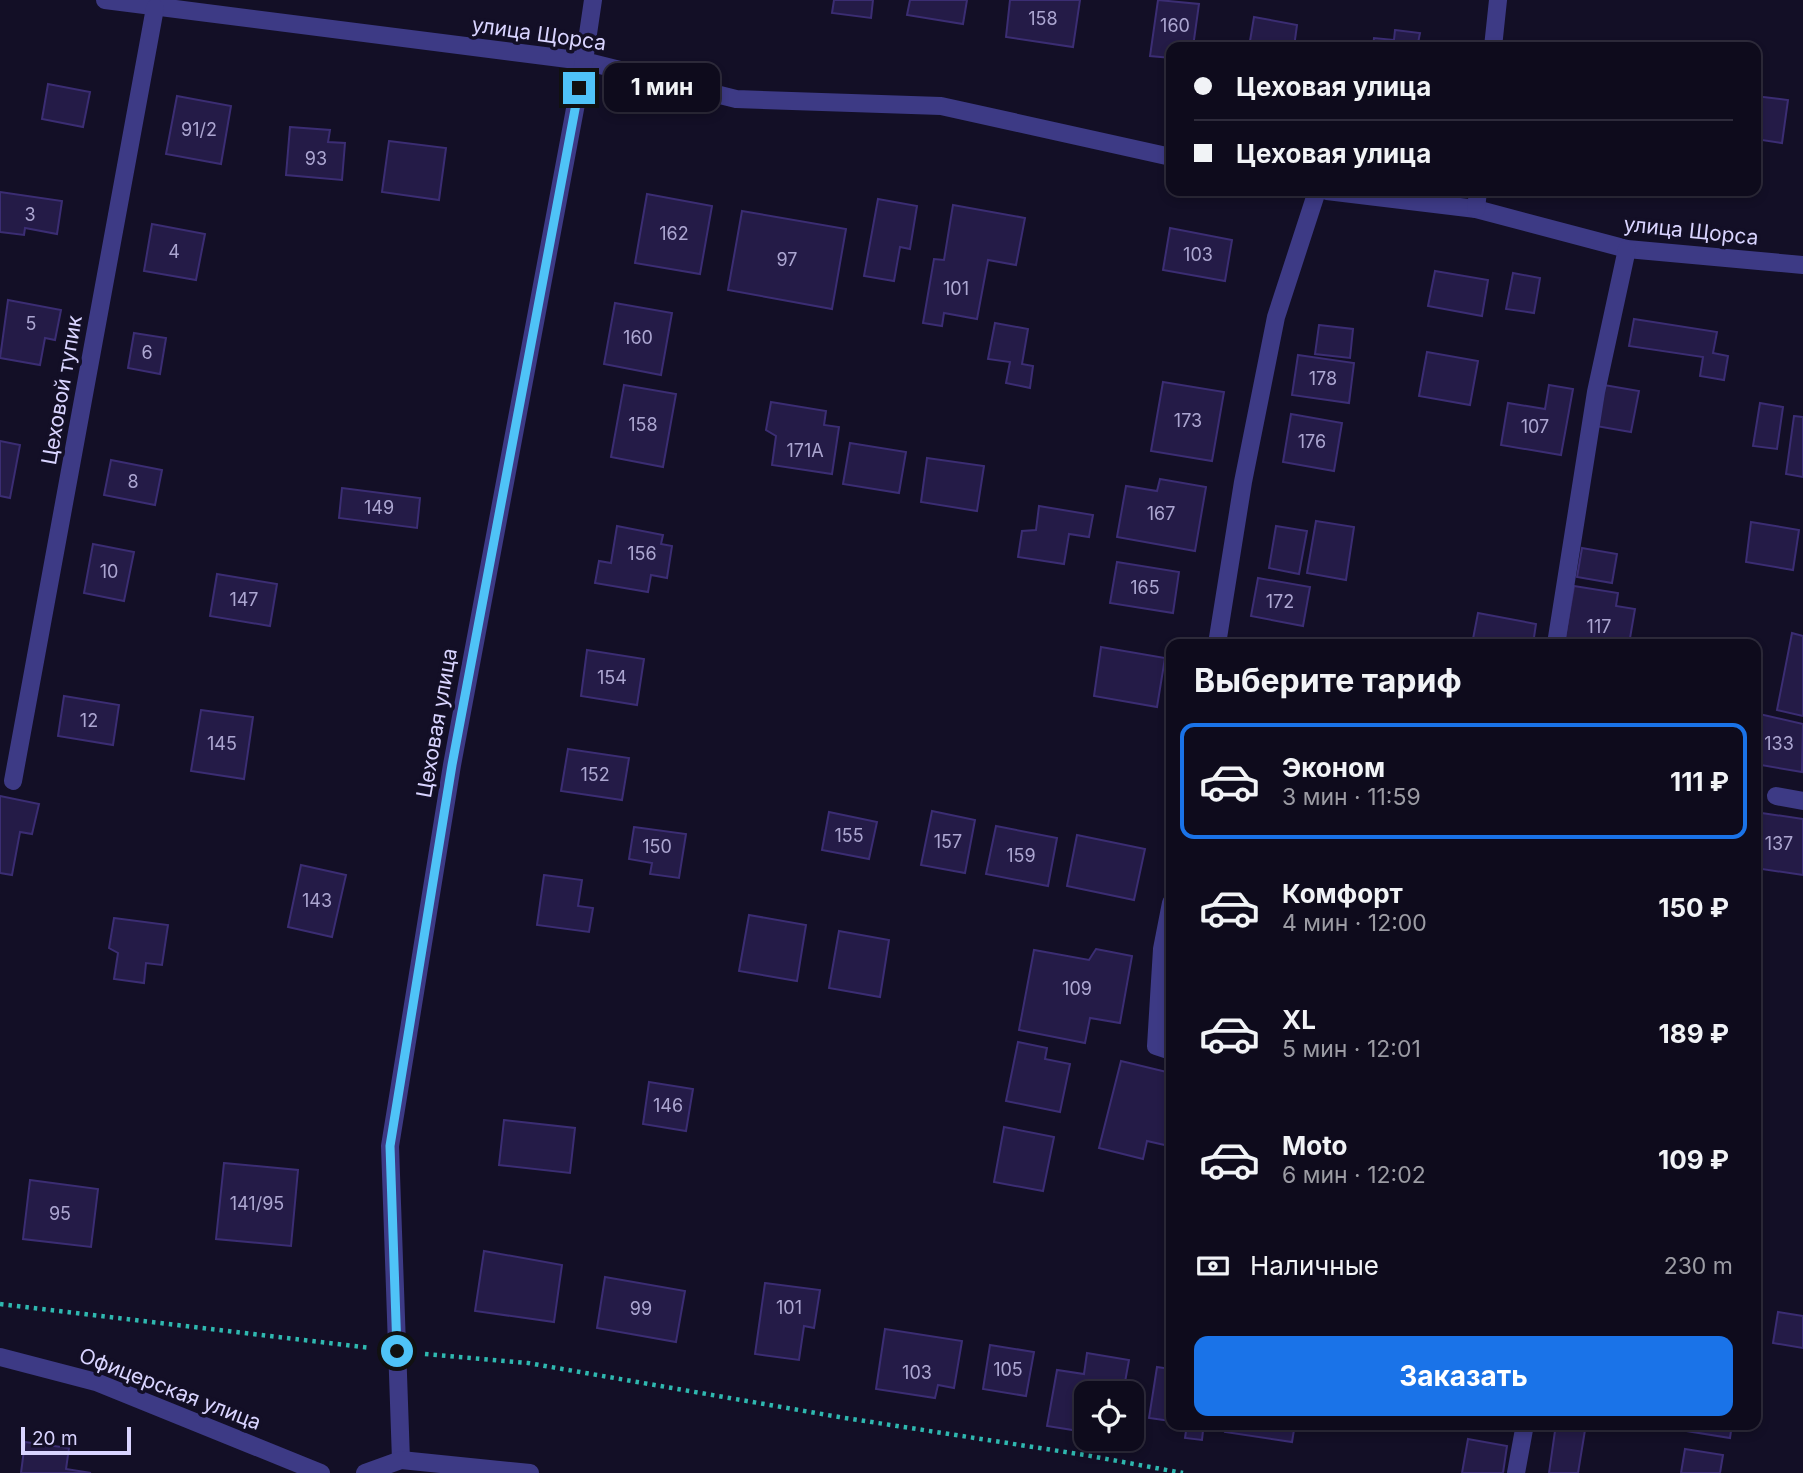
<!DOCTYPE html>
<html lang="ru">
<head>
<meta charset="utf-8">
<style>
  body { margin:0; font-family:Inter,sans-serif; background:#171425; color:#f1f3f6; height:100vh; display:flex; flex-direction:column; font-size:26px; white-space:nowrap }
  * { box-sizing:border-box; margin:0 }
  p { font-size:23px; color:#9b9ba3 }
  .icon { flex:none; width:38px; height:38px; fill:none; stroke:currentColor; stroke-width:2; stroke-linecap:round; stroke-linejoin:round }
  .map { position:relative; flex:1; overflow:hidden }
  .panel { position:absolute; left:1166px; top:639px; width:595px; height:791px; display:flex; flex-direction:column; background:#0e0b1c; border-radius:14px; box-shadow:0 4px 10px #0003,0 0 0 2px #2e2b3b }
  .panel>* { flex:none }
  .banner { position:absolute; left:1166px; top:42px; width:595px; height:154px; border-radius:14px; box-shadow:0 4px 10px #0003,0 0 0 2px #2e2b3b; display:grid; align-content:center; height:154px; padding:0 28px; background:#0e0b1c }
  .tools { position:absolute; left:1074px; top:1381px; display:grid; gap:14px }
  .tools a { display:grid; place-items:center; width:70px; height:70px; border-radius:14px; background:#0e0b1c; box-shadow:0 4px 10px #0003,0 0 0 2px #2e2b3b; font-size:35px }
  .scale { position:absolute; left:21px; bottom:18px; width:110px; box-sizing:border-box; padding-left:7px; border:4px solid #d9d4ff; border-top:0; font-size:19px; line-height:24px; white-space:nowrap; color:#d9d4ff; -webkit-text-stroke:5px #130f26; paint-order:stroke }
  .end { position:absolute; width:32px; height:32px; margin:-16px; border:9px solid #4fc3f7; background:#111; box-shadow:0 0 0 4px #111 }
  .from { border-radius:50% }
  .bubble { position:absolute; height:49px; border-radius:14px; background:#0e0b1c; box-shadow:0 4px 10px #0003,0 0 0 2px #2e2b3b; font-size:23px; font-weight:700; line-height:49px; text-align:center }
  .banner b { display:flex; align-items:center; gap:24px; height:66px; font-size:26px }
  .banner b+b { border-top:2px solid #2e2b3b }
  .banner i { width:18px; height:18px; background:#f1f3f6 }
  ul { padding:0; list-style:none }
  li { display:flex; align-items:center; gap:21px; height:116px; margin:0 14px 10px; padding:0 14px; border:4px solid transparent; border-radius:14px }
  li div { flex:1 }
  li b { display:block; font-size:26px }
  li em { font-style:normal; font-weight:700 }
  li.on { border-color:#1a73e8 }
  li>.icon { width:63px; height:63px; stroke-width:1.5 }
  h2 { padding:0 28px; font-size:32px; line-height:84px }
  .pay { display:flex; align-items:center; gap:18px; height:77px; padding:0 28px; font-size:26px }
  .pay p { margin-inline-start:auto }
  .primary-button { display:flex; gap:14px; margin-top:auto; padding:14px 28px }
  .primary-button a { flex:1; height:80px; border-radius:14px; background:#1a73e8; color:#fff; font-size:28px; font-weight:700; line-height:80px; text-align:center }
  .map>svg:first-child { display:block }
  .building { fill:#241b47; stroke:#3b2d73; stroke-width:2 }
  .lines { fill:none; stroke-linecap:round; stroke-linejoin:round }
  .path { stroke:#2fb8b0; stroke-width:4.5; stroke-dasharray:3.5 5; stroke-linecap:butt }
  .minor { stroke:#3d3a85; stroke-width:18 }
  .route { stroke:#4fc3f7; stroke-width:9 }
  .labels { text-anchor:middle; stroke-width:7; stroke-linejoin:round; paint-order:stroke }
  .number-label { font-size:18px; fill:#aca6d1 }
  .street-label { font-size:21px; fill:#d9d4ff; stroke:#130f26 }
</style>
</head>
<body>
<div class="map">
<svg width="1803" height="1473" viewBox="0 0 1803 1473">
  <rect width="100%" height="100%" fill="#130f26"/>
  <g class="building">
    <path d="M834 0H873L871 18 832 13Z"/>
    <path d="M910 0H967L963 24 907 15Z"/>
    <path d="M1010 0H1080L1073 47 1006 37Z"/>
    <path d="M1158 0 1199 4 1193 47H1171V58L1150 56Z"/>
    <path d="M1254 17 1297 25 1294 47H1249Z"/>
    <path d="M1395 30 1420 33 1418 43 1437 45V47H1373L1374 38 1394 40Z"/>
    <path d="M48 84 90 92 83 127 42 119Z"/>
    <path d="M177 96 231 106 221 164 166 154Z"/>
    <path d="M1755 96 1788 100 1782 143 1755 139Z"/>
    <path d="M290 127 330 130 328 142 345 143 342 180 286 175Z"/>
    <path d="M389 141 446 148 439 200 382 192Z"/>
    <path d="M0 192 62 201 57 234 25 228 24 235 0 232Z"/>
    <path d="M647 194 712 206 700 274 635 263Z"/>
    <path d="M878 199 917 206 910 249 900 247 894 281 864 276Z"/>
    <path d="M953 205 1025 218 1016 265 988 260 977 319 944 313 942 326 923 323 934 259 944 260Z"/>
    <path d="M742 211 846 229 832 309 728 290Z"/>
    <path d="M152 224 205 234 196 280 144 271Z"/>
    <path d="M1170 228 1232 240 1225 281 1163 270Z"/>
    <path d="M1435 271 1488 280 1482 316 1428 306Z"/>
    <path d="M1513 273 1540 278 1534 313 1506 309Z"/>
    <path d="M8 300 61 310 55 340 45 338 40 365 0 358Z"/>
    <path d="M615 303 672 313 661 375 604 364Z"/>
    <path d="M1634 319 1717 332 1713 353 1728 356 1724 380 1700 376 1703 357 1629 346Z"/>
    <path d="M995 323 1028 329 1022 364 1033 366 1030 388 1006 383 1010 362 988 359Z"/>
    <path d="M1319 325 1353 329 1350 358 1315 354Z"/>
    <path d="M134 333 166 338 160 374 128 368Z"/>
    <path d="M1427 352 1478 361 1470 405 1419 396Z"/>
    <path d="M1298 355 1354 363 1349 403 1292 395Z"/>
    <path d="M1163 382 1224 392 1212 461 1151 451Z"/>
    <path d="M624 385 676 394 663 467 611 457Z"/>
    <path d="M1549 385 1573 389 1561 455 1501 445 1508 403 1545 409Z"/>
    <path d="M1604 385 1639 391 1631 432 1596 426Z"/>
    <path d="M771 402 826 411 824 425 839 427 832 474 772 465 776 436 766 430Z"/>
    <path d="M1760 403 1783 407 1777 449 1753 446Z"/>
    <path d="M1291 414 1342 423 1334 471 1283 462Z"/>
    <path d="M1794 416 1803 417V477L1786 474Z"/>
    <path d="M0 441 20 445 10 498 0 496Z"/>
    <path d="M850 443 906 452 899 493 843 484Z"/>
    <path d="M927 458 984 466 977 511 921 502Z"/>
    <path d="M111 460 162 470 155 505 104 495Z"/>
    <path d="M1160 479 1206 487 1195 551 1117 537 1126 486 1157 491Z"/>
    <path d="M342 488 420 498 417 528 339 518Z"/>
    <path d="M1039 506 1093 515 1089 537 1069 534 1064 564 1018 557 1022 531 1036 530Z"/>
    <path d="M1316 521 1354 527 1346 580 1307 573Z"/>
    <path d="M1751 522 1799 530 1793 570 1746 562Z"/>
    <path d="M617 526 663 535 661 544 672 546 667 578 651 575 648 592 595 583 599 561 611 563Z"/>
    <path d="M1276 526 1307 531 1299 574 1269 568Z"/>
    <path d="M93 544 134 552 124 601 84 593Z"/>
    <path d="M1582 548 1617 554 1612 583 1577 577Z"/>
    <path d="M1117 562 1179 572 1173 613 1110 603Z"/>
    <path d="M217 574 277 584 270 626 210 616Z"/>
    <path d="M1258 578 1310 587 1303 626 1251 616Z"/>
    <path d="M1574 586 1618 593 1616 606 1635 609 1629 644H1564Z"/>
    <path d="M1478 613 1536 624 1533 644H1472Z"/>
    <path d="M1792 633 1803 636V716L1777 710Z"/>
    <path d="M1101 647 1165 658 1157 707 1094 696Z"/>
    <path d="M587 650 644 659 637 705 581 696Z"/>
    <path d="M64 696 119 705 113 745 58 736Z"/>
    <path d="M201 710 253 717 244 779 191 771Z"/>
    <path d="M1755 713 1803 724 1802 772 1755 764Z"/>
    <path d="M568 749 629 758 622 800 561 791Z"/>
    <path d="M0 796 39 804 32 834 20 832 12 875 0 873Z"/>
    <path d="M932 811 975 820 965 873 921 865Z"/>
    <path d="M829 812 877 822 869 859 822 850Z"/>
    <path d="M1755 812 1803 819V875L1755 868Z"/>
    <path d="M996 826 1057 838 1048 886 986 874Z"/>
    <path d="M634 827 686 834 679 878 650 874 652 863 629 859Z"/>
    <path d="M1077 835 1145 849 1134 900 1067 886Z"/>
    <path d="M301 865 346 875 332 937 288 927Z"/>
    <path d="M544 875 582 880 578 906 593 908 589 932 537 925Z"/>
    <path d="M749 915 806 925 797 981 739 971Z"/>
    <path d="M114 918 168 925 162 965 146 963 144 983 114 979 118 953 109 948Z"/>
    <path d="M839 931 889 940 880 997 829 988Z"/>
    <path d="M1096 949 1132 956 1120 1023 1090 1018 1085 1043 1019 1030 1034 950 1089 960Z"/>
    <path d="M1018 1042 1047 1048 1045 1059 1070 1064 1060 1112 1006 1101Z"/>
    <path d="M1121 1061 1171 1073 1169 1146 1147 1141 1143 1159 1099 1148Z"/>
    <path d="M649 1082 693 1089 686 1131 643 1124Z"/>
    <path d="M504 1120 575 1128 570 1173 499 1165Z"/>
    <path d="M1004 1127 1054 1137 1043 1191 994 1182Z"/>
    <path d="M224 1163 298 1170 291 1246 216 1239Z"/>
    <path d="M30 1180 98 1189 91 1247 23 1239Z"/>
    <path d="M484 1251 562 1265 554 1322 475 1311Z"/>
    <path d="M605 1277 685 1291 676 1342 597 1328Z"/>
    <path d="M765 1283 820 1290 814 1328 804 1326 799 1360 755 1354Z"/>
    <path d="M1778 1312 1803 1316V1348L1773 1343Z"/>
    <path d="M885 1329 962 1341 954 1388 938 1385 935 1398 876 1389Z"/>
    <path d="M990 1345 1034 1352 1026 1396 983 1389Z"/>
    <path d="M1087 1353 1129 1360 1123 1393H1087V1409H1083L1079 1431 1047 1426 1057 1370 1084 1374Z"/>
    <path d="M1157 1367 1171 1369V1421L1149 1418Z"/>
    <path d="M1187 1424H1210L1209 1431H1203L1202 1440 1185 1438Z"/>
    <path d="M1226 1424H1295L1292 1442 1225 1432Z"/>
    <path d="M1556 1424H1586L1578 1473H1549Z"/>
    <path d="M1643 1424H1732L1730 1438Z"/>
    <path d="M1468 1439 1507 1446 1503 1473H1462Z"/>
    <path d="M25 1442 69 1448 66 1469 91 1473H21Z"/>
    <path d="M1685 1449 1723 1455 1720 1473H1681Z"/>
  </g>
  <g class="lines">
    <g class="path">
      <path d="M0 1304 371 1348"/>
      <path d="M425 1354 528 1363 839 1417 1085 1455 1183 1473"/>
    </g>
    <g class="minor">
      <path d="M105 0 584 61 736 99 941 106 1171 157"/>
      <path d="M1493 47 1498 0"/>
      <path d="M1327 191 1476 209 1627 249 1803 265"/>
      <path d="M1476 209 1478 191"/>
      <path d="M1217 644 1243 482 1276 317 1317 191"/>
      <path d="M1556 644 1596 392 1627 249"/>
      <path d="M13 781 155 8"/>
      <path d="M1776 796 1803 801"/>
      <path d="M1171 903 1162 949 1156 1046 1171 1051"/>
      <path d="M0 1357 96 1382 321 1473"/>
      <path d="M401 1460 390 1146 452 765 584 61 593 0"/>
      <path d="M365 1473 401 1460 530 1473"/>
      <path d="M1516 1473 1525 1424"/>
    </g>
  </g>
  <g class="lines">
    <path class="route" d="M397 1351 390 1146 452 765 579 88"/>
  </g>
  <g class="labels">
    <g class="number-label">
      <text x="1043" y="25">158</text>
      <text x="1175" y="32">160</text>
      <text x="199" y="136">91/2</text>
      <text x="316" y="165">93</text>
      <text x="30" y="221">3</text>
      <text x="674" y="240">162</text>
      <text x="174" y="258">4</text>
      <text x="1198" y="261">103</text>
      <text x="787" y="266">97</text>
      <text x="956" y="295">101</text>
      <text x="31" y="330">5</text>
      <text x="638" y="344">160</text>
      <text x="147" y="359">6</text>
      <text x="1323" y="385">178</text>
      <text x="1188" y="427">173</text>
      <text x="643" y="431">158</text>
      <text x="1535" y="433">107</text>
      <text x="1312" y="448">176</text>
      <text x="805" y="457">171А</text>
      <text x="133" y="488">8</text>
      <text x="379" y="514">149</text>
      <text x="1161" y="520">167</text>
      <text x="642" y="560">156</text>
      <text x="109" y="578">10</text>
      <text x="1145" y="594">165</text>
      <text x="244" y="606">147</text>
      <text x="1280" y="608">172</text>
      <text x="1599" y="633">117</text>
      <text x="612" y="684">154</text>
      <text x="89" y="727">12</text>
      <text x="222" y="750">145</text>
      <text x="1779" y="750">133</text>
      <text x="595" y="781">152</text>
      <text x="849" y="842">155</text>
      <text x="948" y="848">157</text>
      <text x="1779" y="850">137</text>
      <text x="657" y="853">150</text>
      <text x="1021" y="862">159</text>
      <text x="317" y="907">143</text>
      <text x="1077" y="995">109</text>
      <text x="668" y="1112">146</text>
      <text x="257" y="1210">141/95</text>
      <text x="60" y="1220">95</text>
      <text x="789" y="1314">101</text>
      <text x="641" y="1315">99</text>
      <text x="1008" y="1376">105</text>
      <text x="917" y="1379">103</text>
    </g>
    <g class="street-label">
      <text transform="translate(539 34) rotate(8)" y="7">улица Щорса</text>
      <text transform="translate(1691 231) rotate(6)" y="7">улица Щорса</text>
      <text transform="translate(62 390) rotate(-80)" y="7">Цеховой тупик</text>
      <text transform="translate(437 723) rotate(-80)" y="7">Цеховая улица</text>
      <text transform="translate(170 1389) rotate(21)" y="7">Офицерская улица</text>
    </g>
  </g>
</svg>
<div class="tools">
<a><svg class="icon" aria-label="locate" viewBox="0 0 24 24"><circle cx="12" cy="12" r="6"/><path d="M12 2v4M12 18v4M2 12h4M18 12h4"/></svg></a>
</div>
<div class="scale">20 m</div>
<i class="end from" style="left:397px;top:1351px"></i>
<i class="end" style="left:579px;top:88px"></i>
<div class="bubble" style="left:604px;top:63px;width:116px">1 мин</div>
<div class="banner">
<b><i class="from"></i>Цеховая улица</b>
<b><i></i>Цеховая улица</b>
</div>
<section class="panel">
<h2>Выберите тариф</h2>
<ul>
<li class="on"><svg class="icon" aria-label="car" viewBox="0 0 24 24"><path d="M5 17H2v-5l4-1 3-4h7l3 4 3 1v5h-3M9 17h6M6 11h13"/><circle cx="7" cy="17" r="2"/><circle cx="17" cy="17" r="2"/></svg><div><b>Эконом</b><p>3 мин · 11:59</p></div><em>111 ₽</em></li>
<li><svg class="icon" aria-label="car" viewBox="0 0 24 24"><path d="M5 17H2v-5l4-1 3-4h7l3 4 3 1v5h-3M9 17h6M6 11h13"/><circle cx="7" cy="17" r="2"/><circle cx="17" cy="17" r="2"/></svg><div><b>Комфорт</b><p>4 мин · 12:00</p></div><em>150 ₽</em></li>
<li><svg class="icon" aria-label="car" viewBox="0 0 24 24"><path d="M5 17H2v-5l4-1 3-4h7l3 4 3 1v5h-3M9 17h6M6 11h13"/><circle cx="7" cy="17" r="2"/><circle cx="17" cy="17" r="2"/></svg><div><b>XL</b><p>5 мин · 12:01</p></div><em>189 ₽</em></li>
<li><svg class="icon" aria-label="car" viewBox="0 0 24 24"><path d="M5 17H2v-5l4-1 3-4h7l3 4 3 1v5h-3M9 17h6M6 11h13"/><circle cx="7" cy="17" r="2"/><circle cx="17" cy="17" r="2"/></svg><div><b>Moto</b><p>6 мин · 12:02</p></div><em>109 ₽</em></li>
</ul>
<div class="pay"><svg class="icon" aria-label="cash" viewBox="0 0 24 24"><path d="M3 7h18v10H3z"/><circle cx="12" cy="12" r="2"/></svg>Наличные<p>230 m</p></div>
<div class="primary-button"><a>Заказать</a></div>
</section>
</div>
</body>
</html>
